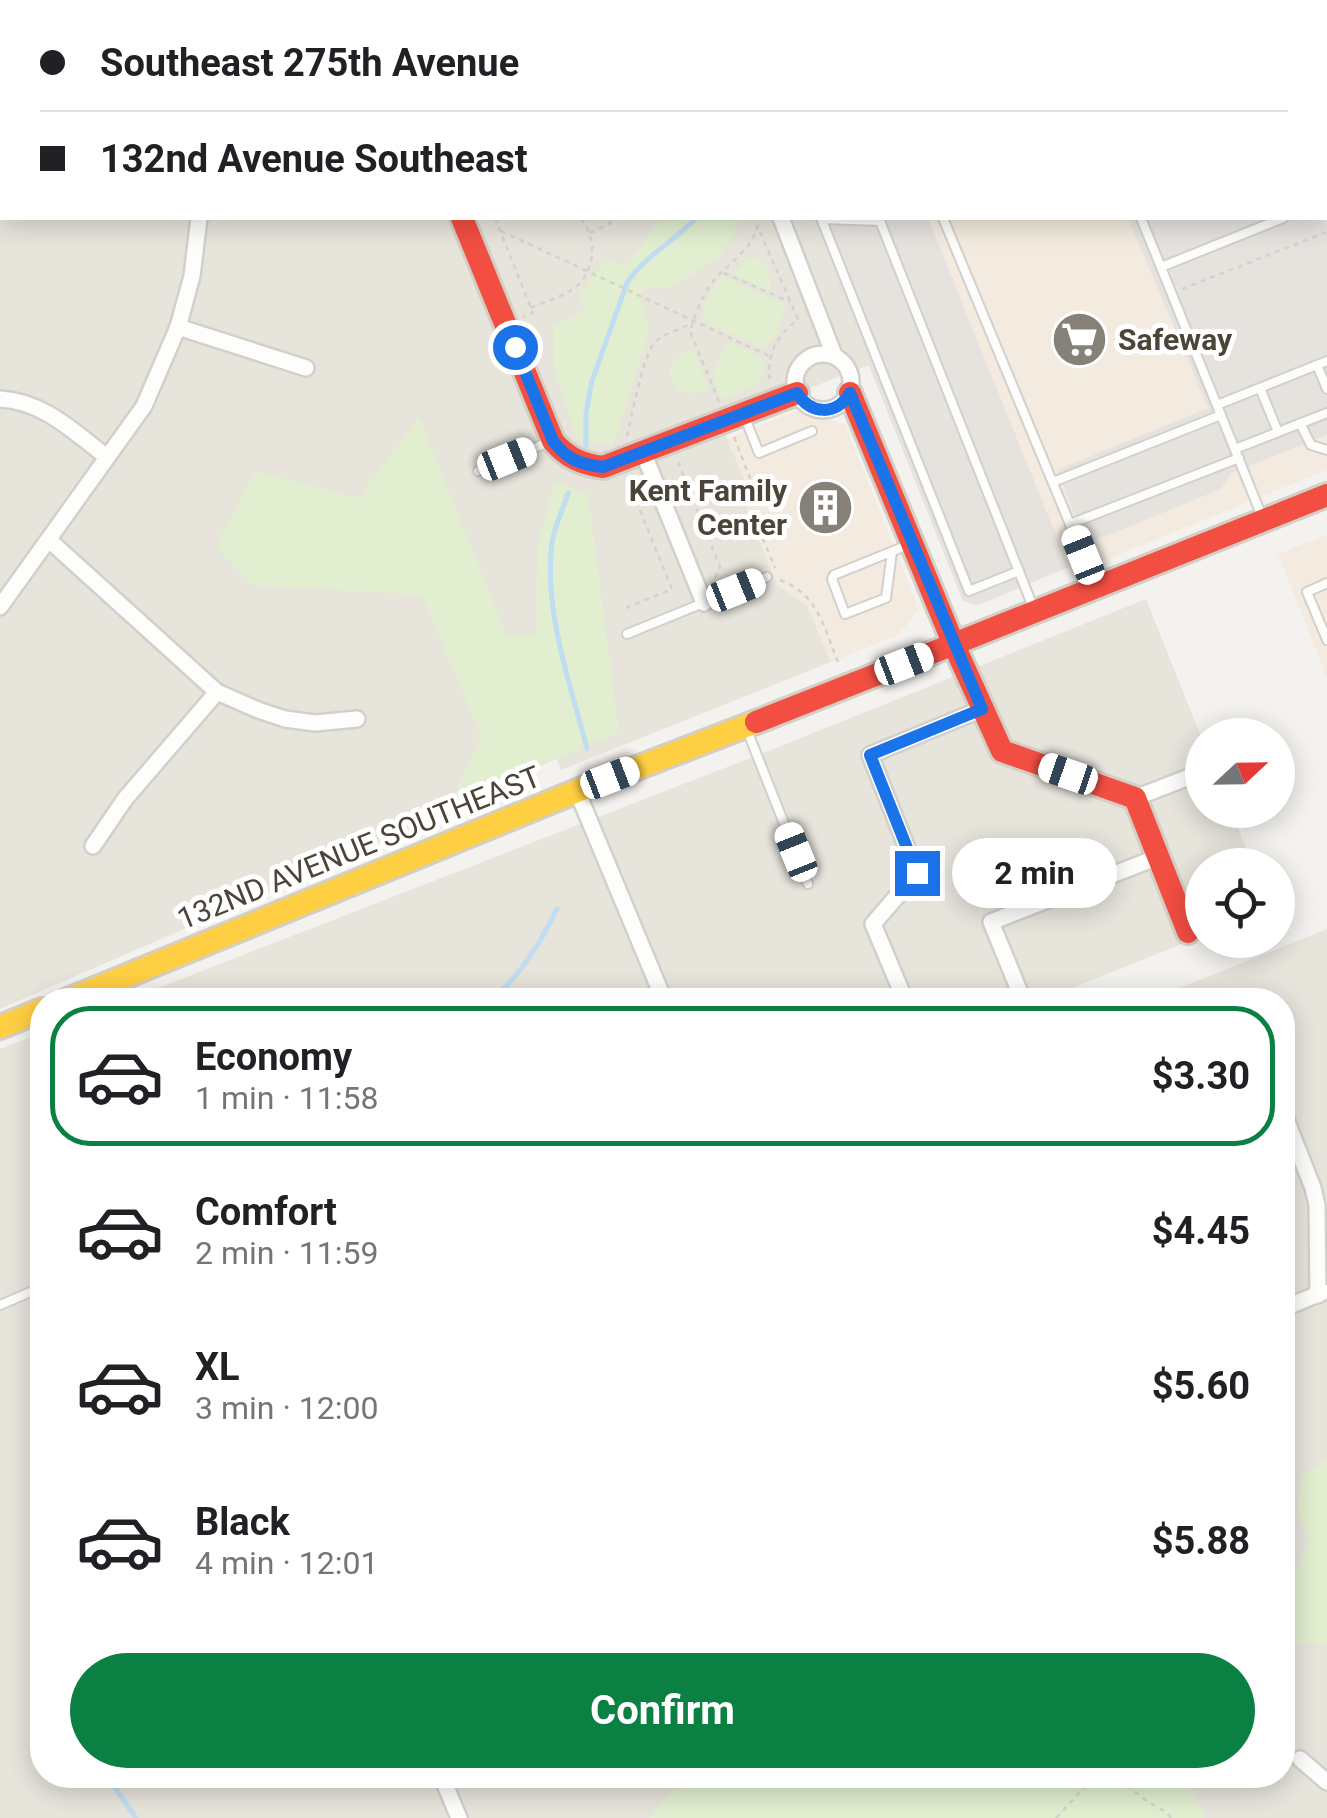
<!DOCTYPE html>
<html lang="en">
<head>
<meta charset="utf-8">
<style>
  body { margin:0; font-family:Roboto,sans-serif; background:#f2f2f2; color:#202124; height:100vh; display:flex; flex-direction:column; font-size:38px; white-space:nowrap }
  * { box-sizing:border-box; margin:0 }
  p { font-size:32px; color:#757577 }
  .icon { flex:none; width:55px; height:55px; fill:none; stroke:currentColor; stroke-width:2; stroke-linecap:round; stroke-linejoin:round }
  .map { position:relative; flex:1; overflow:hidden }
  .sheet { position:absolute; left:30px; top:988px; width:1265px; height:800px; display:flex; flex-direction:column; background:#fff; border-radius:40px; box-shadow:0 5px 25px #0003 }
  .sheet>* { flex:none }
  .guide { position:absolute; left:0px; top:0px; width:1328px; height:220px; box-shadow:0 5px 25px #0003; display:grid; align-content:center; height:220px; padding:0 40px; background:#fff }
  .needle { width:65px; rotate:68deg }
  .fabs { position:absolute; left:1185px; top:718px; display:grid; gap:20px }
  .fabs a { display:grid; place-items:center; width:110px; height:110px; border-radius:50%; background:#fff; box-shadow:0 5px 25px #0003; font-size:50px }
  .end { position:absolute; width:45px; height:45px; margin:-22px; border:12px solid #1a73e8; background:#fff; box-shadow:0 0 0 5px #fff }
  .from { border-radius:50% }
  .bubble { position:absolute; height:70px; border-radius:35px; background:#fff; box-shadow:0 5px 25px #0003; font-size:32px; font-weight:700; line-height:70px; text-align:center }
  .car { position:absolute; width:30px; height:60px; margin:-30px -15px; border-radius:12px; box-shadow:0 0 8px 2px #0007; background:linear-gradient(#fff 24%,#345 0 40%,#fff 0 76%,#345 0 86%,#fff 0) }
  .guide b { display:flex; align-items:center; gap:35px; height:95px; font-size:38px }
  .guide b+b { border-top:2px solid #e0e0e0 }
  .guide i { width:25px; height:25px; background:#202124 }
  ul { padding:18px 0 0; list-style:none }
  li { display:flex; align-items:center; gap:30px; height:140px; margin:0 20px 15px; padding:0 20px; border:5px solid transparent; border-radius:40px }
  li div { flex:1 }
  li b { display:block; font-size:38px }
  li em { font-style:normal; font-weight:700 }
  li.current { border-color:#0b8043 }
  li>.icon { width:90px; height:90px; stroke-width:1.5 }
  .button { display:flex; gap:20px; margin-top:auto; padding:20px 40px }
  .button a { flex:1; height:115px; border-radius:60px; background:#0b8043; color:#fff; font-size:40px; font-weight:700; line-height:115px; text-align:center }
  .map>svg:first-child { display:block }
  .residential { fill:#e7e4dc }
  .commercial { fill:#f3ebdf }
  .industrial { fill:#e6e2de }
  .green { fill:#e1eecf }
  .parking { fill:#e6e3df }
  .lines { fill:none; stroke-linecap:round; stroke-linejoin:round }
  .stream { stroke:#c0ddf1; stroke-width:5 }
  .lane-casing { stroke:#d2d0cb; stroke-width:12 }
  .street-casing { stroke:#d2d0cb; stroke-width:20 }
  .slow-casing { stroke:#d3cfc5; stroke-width:28 }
  .jam-casing { stroke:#d3cfc5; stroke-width:28 }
  .path { stroke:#d3d2cc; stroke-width:2.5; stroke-dasharray:5 5; stroke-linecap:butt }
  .lane { stroke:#fdfdfc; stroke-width:8 }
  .street { stroke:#fdfdfc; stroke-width:15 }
  .slow { stroke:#ffcf43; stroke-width:22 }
  .jam { stroke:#f24e42; stroke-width:22 }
  .route { stroke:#1a73e8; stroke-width:12 }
  .labels { text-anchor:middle; stroke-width:10; stroke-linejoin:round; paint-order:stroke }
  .poi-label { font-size:30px; font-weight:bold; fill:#4b4439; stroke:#fff; text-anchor:start }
  .street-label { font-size:30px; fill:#4b4439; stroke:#fff }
</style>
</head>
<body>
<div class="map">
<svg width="1327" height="1818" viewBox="0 0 1327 1818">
  <rect width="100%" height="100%" fill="#f4f2ee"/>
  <g class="residential">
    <path d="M0 0H1105L1099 2H2V218H810L869 365 720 423 744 478 777 584 807 605 831 662 561 770 418 419 359 499 252 585 422 594 504 790 0 1009Z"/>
    <path d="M1146 599 1202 739V810H1231L1253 865H1202V936L1062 992 1065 1000H127L771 750Z"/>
    <path d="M1327 929V1818H1204L1187 1775H1282V1000H1149Z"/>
    <path d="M42 1033V1775H686L650 1818H0V1049Z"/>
  </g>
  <g class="commercial">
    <path d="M1105 0H1327V470L1110 558 1069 567 928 218H1325V2H1099Z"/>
    <path d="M796 411 845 424 919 610 898 635 831 662 807 605 777 585 739 489 744 478 727 439Z"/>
    <path d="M1327 535V677L1278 554Z"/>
  </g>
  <path class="industrial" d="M810 218H928L1069 567 988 601 976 605 963 601Z"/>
  <g class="green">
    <path d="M661 218H744L718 258 671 287 644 288 640 301 650 328 614 444 577 440 554 367V326L584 311 578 295 606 260 626 267Z"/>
    <path d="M755 257C771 261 769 276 771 291L732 274 749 258Z"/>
    <path d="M723 276 785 304 778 333 764 349 703 321C703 303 710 288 723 276Z"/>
    <path d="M728 341 761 357 764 374 754 387 722 400 712 375Z"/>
    <path d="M693 349 709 388 696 394 679 390C660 371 672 357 693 349Z"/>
    <path d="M419 417 507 636 536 634 538 543 555 481 588 495 619 732 449 806 481 736 422 595 252 585 216 546 255 471 359 498Z"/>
    <path d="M1327 1459V1644L1304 1643 1283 1649V1574L1297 1569 1310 1539 1297 1511 1301 1475Z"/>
    <path d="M686 1775H1189L1190 1782 1204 1818H650Z"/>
  </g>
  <path class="parking" d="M1325 60 1327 65V435L1231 473 1221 489 1086 544 1057 470 1208 408 1128 218H1325Z"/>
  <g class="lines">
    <g class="stream">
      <path d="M835 2 837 0"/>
      <path d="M586 446V413L592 381 627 283C643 257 675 241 696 218"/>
      <path d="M568 493C562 512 552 532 551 552 546 618 571 686 587 749"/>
      <path d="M494 1000 521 969 540 941 557 909"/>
      <path d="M42 1625 33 1643 42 1706"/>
      <path d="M106 1775 136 1818"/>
    </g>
    <defs>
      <g id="lane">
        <path d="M1284 0 1285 2"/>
        <path d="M1320 0 1321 2"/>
        <path d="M1179 2 1185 0"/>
        <path d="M1307 2 1310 0"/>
        <path d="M1325 13 1327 18"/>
        <path d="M1325 116 1327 121"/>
        <path d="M1325 201 1327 200"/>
        <path d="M821 218 969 591 1019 571"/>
        <path d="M943 218 1094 582"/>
        <path d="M1141 218 1263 519"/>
        <path d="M822 219 880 221 1033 607"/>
        <path d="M1161 267 1283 218"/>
        <path d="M1317 365 1327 389"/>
        <path d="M1260 388 1278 432"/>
        <path d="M1217 405 1327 361"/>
        <path d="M745 418 759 453 812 431"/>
        <path d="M1300 423 1311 445 1327 450"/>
        <path d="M1235 449 1327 413"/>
        <path d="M478 471 549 442"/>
        <path d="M1053 482 1221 415"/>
        <path d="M1070 524 1239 458"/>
        <path d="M892 552 886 598 845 614 832 579 834 575 908 545"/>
        <path d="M1327 583 1307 592 1327 640"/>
        <path d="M627 634 767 577"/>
        <path d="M747 730 808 884"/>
        <path d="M0 1305 42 1287"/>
      </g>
      <g id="street">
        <path d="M149 0 150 2"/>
        <path d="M386 0 388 2"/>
        <path d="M446 2 448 0"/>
        <path d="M679 2 680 0"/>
        <path d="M1019 2 1021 0"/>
        <path d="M0 167 2 166"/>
        <path d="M781 218 834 355"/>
        <path d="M178 327 306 368"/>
        <circle cx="823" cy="382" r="28"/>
        <path d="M0 399C43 401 74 432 107 457"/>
        <path d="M643 452 704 603"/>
        <path d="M49 540 217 692 258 710 285 719 315 723 357 719"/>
        <path d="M0 607 144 406 178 327 192 276 199 218"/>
        <path d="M577 791 664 1000"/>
        <path d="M1135 798 1189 777"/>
        <path d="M93 846 125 799 217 692"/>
        <path d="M905 1000 873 924 917 873 870 755 982 709"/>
        <path d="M1023 1000 991 922 1158 857"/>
        <path d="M1282 1109 1313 1188 1317 1205 1318 1295"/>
        <path d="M1282 1309 1323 1292"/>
        <path d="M1300 1759 1327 1782"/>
        <path d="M441 1775 459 1818"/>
      </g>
      <g id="slow">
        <path d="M68 1000 577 791 756 722"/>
        <path d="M0 1027 42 1010"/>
      </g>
      <g id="jam">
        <path d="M462 218 553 441C567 458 582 464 603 467L797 393"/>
        <path d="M850 393 954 645 1002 751 1135 798 1188 932"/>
        <path d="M756 722C947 648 1137 570 1327 495"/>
      </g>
    </defs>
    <use href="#lane" class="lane-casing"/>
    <use href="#street" class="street-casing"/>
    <use href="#slow" class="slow-casing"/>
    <use href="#jam" class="jam-casing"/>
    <g class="path">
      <path d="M362 0 363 2"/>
      <path d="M495 218 533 313 523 317"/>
      <path d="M501 231 769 356"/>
      <path d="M760 232 798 319C776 337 767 352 770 381"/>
      <path d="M590 233 609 224 613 218"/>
      <path d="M724 273 790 302"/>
      <path d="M1182 289 1327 232"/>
      <path d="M531 308C544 302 558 298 570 291 596 275 598 241 581 218"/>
      <path d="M719 402 690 331C695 317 700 300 709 287 726 262 756 251 759 218"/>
      <path d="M627 436C632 416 643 353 656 341 666 332 682 330 693 322"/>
      <path d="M734 437 750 478 743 490 775 568"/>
      <path d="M678 462 720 567 712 584"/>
      <path d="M780 580C819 595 823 626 838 662"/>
      <path d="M626 608 672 589 628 481"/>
      <path d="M1056 1818C1075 1799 1087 1777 1116 1776L1144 1799 1166 1812 1171 1818"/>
    </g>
    <use href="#lane" class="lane"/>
    <use href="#street" class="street"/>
    <use href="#slow" class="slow"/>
    <use href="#jam" class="jam"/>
  </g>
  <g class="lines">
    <path class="route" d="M515 347 553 441C568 460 579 464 603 467L797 393C811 415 836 416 850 393L982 709 870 755 917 873"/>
  </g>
  <defs>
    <symbol id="supermarket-disc" viewBox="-11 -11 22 22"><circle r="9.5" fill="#868178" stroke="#fff"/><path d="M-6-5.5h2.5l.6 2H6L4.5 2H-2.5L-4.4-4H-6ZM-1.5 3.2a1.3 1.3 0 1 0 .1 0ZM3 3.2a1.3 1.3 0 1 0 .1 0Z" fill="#fff"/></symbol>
    <symbol id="building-disc" viewBox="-11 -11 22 22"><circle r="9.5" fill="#868178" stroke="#fff"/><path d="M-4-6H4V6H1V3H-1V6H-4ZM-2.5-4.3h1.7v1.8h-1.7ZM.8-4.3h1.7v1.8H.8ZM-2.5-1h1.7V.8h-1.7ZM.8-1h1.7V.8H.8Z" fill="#fff"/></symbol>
  </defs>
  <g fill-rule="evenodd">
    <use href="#supermarket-disc" x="1048" y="308" width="63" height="63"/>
    <use href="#building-disc" x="794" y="476" width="63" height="63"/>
  </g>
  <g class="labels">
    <g class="poi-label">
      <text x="1118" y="350">Safeway</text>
      <text x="787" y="501" text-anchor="end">Kent Family<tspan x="787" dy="34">Center</tspan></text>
    </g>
    <g class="street-label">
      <text transform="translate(359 848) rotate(-22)" y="10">132ND AVENUE SOUTHEAST</text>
    </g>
  </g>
</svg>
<div class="fabs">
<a><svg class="needle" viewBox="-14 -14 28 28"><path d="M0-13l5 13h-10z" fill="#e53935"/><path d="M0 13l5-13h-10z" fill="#757577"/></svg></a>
<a><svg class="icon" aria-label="locate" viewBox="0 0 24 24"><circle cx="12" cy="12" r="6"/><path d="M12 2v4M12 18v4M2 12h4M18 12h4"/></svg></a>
</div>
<i class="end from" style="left:515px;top:347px"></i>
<i class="end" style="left:917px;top:873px"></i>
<div class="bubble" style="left:952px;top:838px;width:165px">2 min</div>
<i class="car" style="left:507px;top:459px;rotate:68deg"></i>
<i class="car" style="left:1083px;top:555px;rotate:338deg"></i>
<i class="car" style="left:736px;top:590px;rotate:68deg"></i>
<i class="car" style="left:904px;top:664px;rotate:69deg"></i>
<i class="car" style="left:1068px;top:774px;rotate:289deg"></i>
<i class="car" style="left:610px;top:778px;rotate:69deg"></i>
<i class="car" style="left:796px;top:852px;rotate:338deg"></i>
<div class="guide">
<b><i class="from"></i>Southeast 275th Avenue</b>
<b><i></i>132nd Avenue Southeast</b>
</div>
<section class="sheet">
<ul>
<li class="current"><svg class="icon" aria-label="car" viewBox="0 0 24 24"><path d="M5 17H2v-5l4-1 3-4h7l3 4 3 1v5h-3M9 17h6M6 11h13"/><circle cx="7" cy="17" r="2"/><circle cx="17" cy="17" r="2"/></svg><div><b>Economy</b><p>1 min · 11:58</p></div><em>$3.30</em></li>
<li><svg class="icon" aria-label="car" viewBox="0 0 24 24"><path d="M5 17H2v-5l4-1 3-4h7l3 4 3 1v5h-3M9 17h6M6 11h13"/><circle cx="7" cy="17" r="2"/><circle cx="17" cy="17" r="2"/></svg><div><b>Comfort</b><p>2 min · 11:59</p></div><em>$4.45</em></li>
<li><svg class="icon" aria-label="car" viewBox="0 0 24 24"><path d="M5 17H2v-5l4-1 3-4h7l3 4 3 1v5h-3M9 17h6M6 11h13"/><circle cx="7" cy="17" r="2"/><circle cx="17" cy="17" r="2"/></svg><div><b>XL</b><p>3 min · 12:00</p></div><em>$5.60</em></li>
<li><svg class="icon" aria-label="car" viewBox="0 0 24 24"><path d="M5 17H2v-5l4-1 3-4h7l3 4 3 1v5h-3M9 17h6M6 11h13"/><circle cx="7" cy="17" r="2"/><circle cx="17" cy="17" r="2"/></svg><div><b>Black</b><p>4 min · 12:01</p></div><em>$5.88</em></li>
</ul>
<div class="button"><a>Confirm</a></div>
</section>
</div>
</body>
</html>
